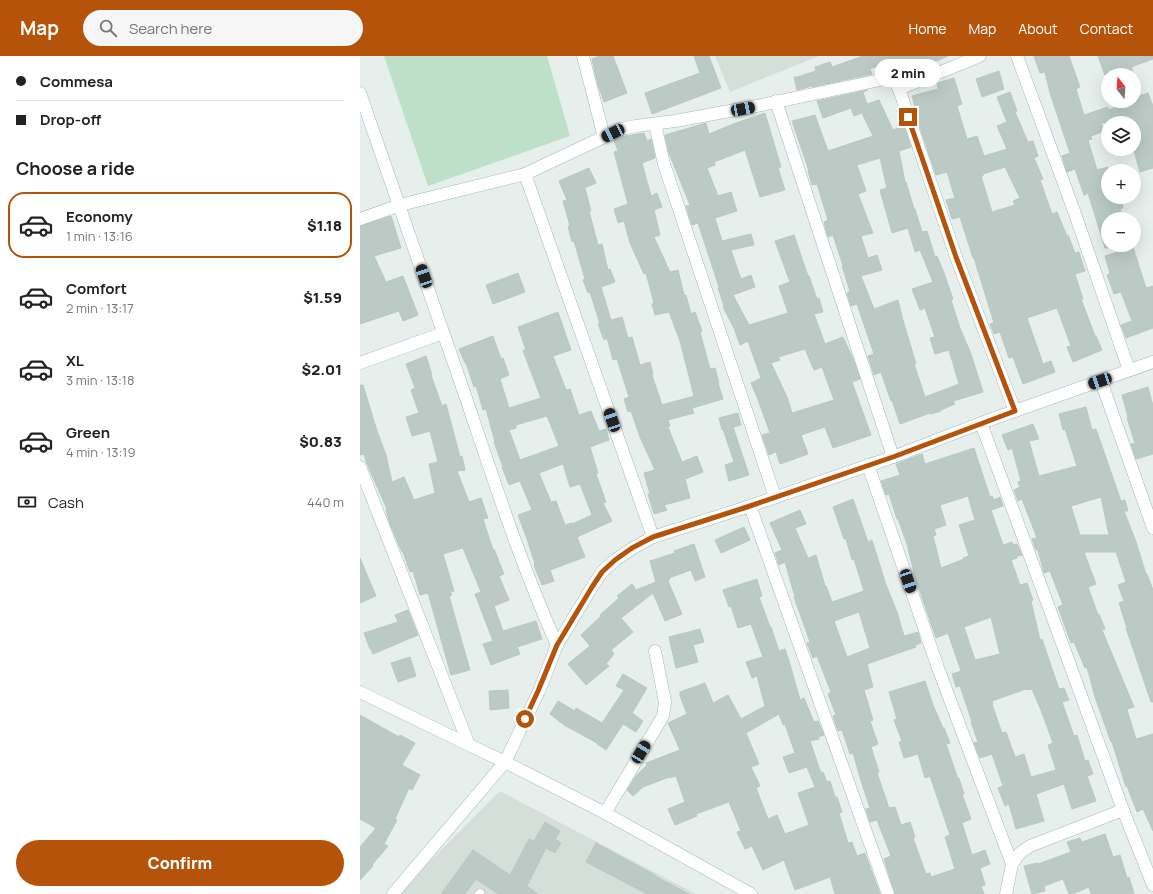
<!DOCTYPE html>
<html lang="en">
<head>
<meta charset="utf-8">
<style>
  body { margin:0; font-family:Manrope,sans-serif; background:#f6f6f6; color:#222; height:100vh; display:flex; flex-direction:column; font-size:15px; white-space:nowrap }
  * { box-sizing:border-box; margin:0 }
  p { font-size:13px; color:#767676 }
  .icon { flex:none; width:22px; height:22px; fill:none; stroke:currentColor; stroke-width:2; stroke-linecap:round; stroke-linejoin:round }
  .map { position:relative; flex:1; overflow:hidden }
  .panel { display:flex; flex-direction:column; background:#fff; width:360px }
  .panel>* { flex:none }
  .guide { display:grid; align-content:center; height:88px; padding:0 16px; background:#fff }
  .needle { width:26px; rotate:343deg }
  .controls { position:absolute; left:741px; top:12px; display:grid; gap:8px }
  .controls a { display:grid; place-items:center; width:40px; height:40px; border-radius:50%; background:#fff; box-shadow:0 4px 16px #0002; font-size:20px }
  .end { position:absolute; width:18px; height:18px; margin:-9px; border:5px solid #b45309; background:#fff; box-shadow:0 0 0 2px #fff }
  .from { border-radius:50% }
  .bubble { position:absolute; height:28px; border-radius:14px; background:#fff; box-shadow:0 4px 16px #0002; font-size:13px; font-weight:800; line-height:28px; text-align:center }
  .car { position:absolute; width:12px; height:24px; margin:-12px -6px; border-radius:5px; box-shadow:0 0 3px 1px #0007; background:linear-gradient(#222 24%,#8ab4d8 0 40%,#222 0 76%,#8ab4d8 0 86%,#222 0) }
  .guide b { display:flex; align-items:center; gap:14px; height:38px; font-size:15px }
  .guide b+b { border-top:1px solid #e0e0e0 }
  .guide i { width:10px; height:10px; background:#222 }
  ul { padding:0; list-style:none }
  li { display:flex; align-items:center; gap:12px; height:66px; margin:0 8px 6px; padding:0 8px; border:2px solid transparent; border-radius:16px }
  li div { flex:1 }
  li b { display:block; font-size:15px }
  li em { font-style:normal; font-weight:800 }
  li.active { border-color:#b45309 }
  li>.icon { width:36px; height:36px; stroke-width:1.5 }
  h2 { padding:0 16px; font-size:18px; line-height:48px }
  .pay { display:flex; align-items:center; gap:10px; height:44px; padding:0 16px; font-size:15px }
  .pay p { margin-inline-start:auto }
  .cta { display:flex; gap:8px; margin-top:auto; padding:8px 16px }
  .cta a { flex:1; height:46px; border-radius:24px; background:#b45309; color:#fff; font-size:16px; font-weight:800; line-height:46px; text-align:center }
  header { display:flex; align-items:center; gap:24px; box-sizing:border-box; height:56px; padding:0 20px; background:#b45309; color:#fff }
  header strong { font-size:19px }
  nav { display:flex; gap:22px; margin-inline-start:auto; font-size:14px }
  .search { width:280px; height:36px; background:#f6f6f6; display:flex; align-items:center; gap:10px; box-sizing:border-box; padding:0 14px; border-radius:22px; color:#767676; font-size:15px }
  main { display:flex; flex:1; min-height:0 }
  .map>svg:first-child { display:block }
  .built { fill:#d4dfda }
  .green { fill:#bfe0c8 }
  .building { fill:#bbcac4; stroke:#b8c9c2; fill-rule:evenodd }
  .lines { fill:none; stroke-linecap:round; stroke-linejoin:round }
  .lane-casing { stroke:#a8b8b2; stroke-width:9 }
  .street-casing { stroke:#a8b8b2; stroke-width:13 }
  .secondary-casing { stroke:#a4bbb3; stroke-width:13 }
  .lane { stroke:#fff; stroke-width:8 }
  .street { stroke:#fff; stroke-width:12 }
  .secondary { stroke:#fff; stroke-width:12 }
  .route { stroke:#b45309; stroke-width:5 }
</style>
</head>
<body>
<header>
<strong>Map</strong>
<div class="search"><svg class="icon" aria-label="search" viewBox="0 0 24 24"><circle cx="10" cy="10" r="6"/><path d="M15 15l6 6"/></svg>Search here</div>
<nav><a>Home</a><a>Map</a><a>About</a><a>Contact</a></nav>
</header>
<main>
<section class="panel">
<div class="guide">
<b><i class="from"></i>Commesa</b>
<b><i></i>Drop-off</b>
</div>
<h2>Choose a ride</h2>
<ul>
<li class="active"><svg class="icon" aria-label="car" viewBox="0 0 24 24"><path d="M5 17H2v-5l4-1 3-4h7l3 4 3 1v5h-3M9 17h6M6 11h13"/><circle cx="7" cy="17" r="2"/><circle cx="17" cy="17" r="2"/></svg><div><b>Economy</b><p>1 min · 13:16</p></div><em>$1.18</em></li>
<li><svg class="icon" aria-label="car" viewBox="0 0 24 24"><path d="M5 17H2v-5l4-1 3-4h7l3 4 3 1v5h-3M9 17h6M6 11h13"/><circle cx="7" cy="17" r="2"/><circle cx="17" cy="17" r="2"/></svg><div><b>Comfort</b><p>2 min · 13:17</p></div><em>$1.59</em></li>
<li><svg class="icon" aria-label="car" viewBox="0 0 24 24"><path d="M5 17H2v-5l4-1 3-4h7l3 4 3 1v5h-3M9 17h6M6 11h13"/><circle cx="7" cy="17" r="2"/><circle cx="17" cy="17" r="2"/></svg><div><b>XL</b><p>3 min · 13:18</p></div><em>$2.01</em></li>
<li><svg class="icon" aria-label="car" viewBox="0 0 24 24"><path d="M5 17H2v-5l4-1 3-4h7l3 4 3 1v5h-3M9 17h6M6 11h13"/><circle cx="7" cy="17" r="2"/><circle cx="17" cy="17" r="2"/></svg><div><b>Green</b><p>4 min · 13:19</p></div><em>$0.83</em></li>
</ul>
<div class="pay"><svg class="icon" aria-label="cash" viewBox="0 0 24 24"><path d="M3 7h18v10H3z"/><circle cx="12" cy="12" r="2"/></svg>Cash<p>440 m</p></div>
<div class="cta"><a>Confirm</a></div>
</section>
<div class="map">
<svg width="793" height="838" viewBox="0 0 793 838">
  <rect width="100%" height="100%" fill="#e6efeb"/>
  <g class="built">
    <path d="M355 0H459L370 36Z"/>
    <path d="M140 735 336 838H37Z"/>
  </g>
  <path class="green" d="M24 0H187L210 80 68 130Z"/>
  <g class="building">
    <path d="M240 0H253L267 37 244 46 238 29 232 3Z"/>
    <path d="M334 0H349L361 32 292 58 285 37 340 17Z"/>
    <path d="M503 0H588L546 18 540 2 510 13 512 18 452 31V30L437 34 434 21H437L456 15 455 11 470 6 472 11Z"/>
    <path d="M674 0H709L720 31 716 33 724 59 748 51V54L774 45V42L788 37 793 50V112L780 116 774 95V67H741L744 75 731 80 732 83 728 84 737 114 748 111V141H760L763 152 760 153 763 163H748V192H745L728 137 724 139 715 113 707 116 702 100 710 97 690 37 685 16 680 17Z"/>
    <path d="M738 0H793V3L771 11 774 19H745Z"/>
    <path d="M639 15 644 33 622 41 616 23Z"/>
    <path d="M594 22 602 48 597 50 607 83 617 80 624 100 647 93 637 70 647 66 637 41 650 36 657 55 655 56 668 86 673 85 678 100 674 102 683 123 680 124 692 158 697 156 707 180 708 179 715 197 719 196 725 215 715 218 723 243H721L735 280H736L742 294 713 306 707 291 711 290 697 252 667 262 683 308 691 305 695 316 663 328 653 301 649 302 640 276 634 278 630 268 634 267 614 202H613L600 161 592 163 586 144 595 142 587 116 576 119 558 66 559 65 552 40 578 33 577 27ZM645 111 660 142 653 145 655 149 632 156 621 120H623V118Z"/>
    <path d="M508 34 503 36 507 48 519 44 533 74 544 70 551 91 539 95 545 126H546L554 153H555L562 176 567 175 575 201 577 200 584 217 593 243 591 244 600 272 611 298 623 336 593 345 595 348 581 354V355L571 358 570 357 540 368 532 344 531 345 521 316 514 319 508 300 514 298 497 248 491 250 487 237 490 235 482 210H483L473 179 468 181 464 166 468 164 457 128 452 129 448 115H449L432 65 455 59 468 95 513 80 502 57 494 60 491 52 463 62 457 45ZM520 102 527 132 520 134 532 177 548 172 555 196 560 194 573 226 552 233 560 254 565 252 575 281 570 282 575 298 589 294 599 328 565 341 554 308H556L542 261V260L538 244 514 253 501 220 522 214 517 199 508 202 501 180 513 177 498 138 506 135 497 109Z"/>
    <path d="M405 57 421 111 418 112 425 134 400 141 385 94 354 106 355 109 347 112 358 140 371 136 377 155 355 162 362 185 391 178 394 189 371 194 381 223 391 219 395 231 373 239 389 269 428 257 419 230 430 226 415 185 434 179 448 220H449L457 243 459 242 463 256 454 258 465 288 483 281 494 305 500 323 492 326 511 379 473 392 465 371 441 379 448 398 420 408 416 396 409 399 402 379 410 377 397 341 391 327 401 322 388 285 380 289 374 272 363 251 364 250 358 232 359 231 338 167 332 169 326 150 330 149 309 97 305 79 346 67 349 78 373 68ZM445 293 454 314 462 311 474 344 432 357 427 341 411 307 420 304 418 301Z"/>
    <path d="M284 77 287 85 291 83 295 102 282 107 291 140 297 137 302 151 294 154 300 179 294 181 310 216 318 214 324 239H326L331 258 335 256 342 275 340 276 350 313 355 312 359 327H358L363 343 332 352 334 357 308 364 310 370 308 371 322 406 337 400 343 416 325 423 330 442 304 449 307 454 294 458 288 438H290L284 417 295 414 280 381 271 355 268 356 264 343 269 341 257 303 253 304 247 282 244 284 238 268H240L230 236 228 237 223 224 225 223 214 185 212 186 208 170H210L203 145 207 144 199 125 229 112 236 127 225 132 231 155H229L238 189 242 188 248 214 250 213 255 226 241 231 251 264 262 261 268 282 272 281 280 309 290 306 293 318 292 319 302 349 334 340 320 285 309 256 295 259 292 248 294 247 286 217 284 218 270 187 264 165 258 167 254 153 268 148 254 96 258 95 254 84 266 80Z"/>
    <path d="M31 160 41 192 14 200 26 226 43 220 58 259 43 265 39 255 0 268V170Z"/>
    <path d="M773 191 786 232 793 230V272L766 282 761 269 772 265 761 236 754 238 747 219 750 218 745 200Z"/>
    <path d="M158 217 165 236 133 248 126 229Z"/>
    <path d="M198 256 211 294 193 300 206 334 210 333 219 359 231 355 239 375 246 373 249 384 230 391 238 417 236 418 246 446 243 447 252 465 217 481 225 501 190 514 194 525 182 529 174 509 175 508 167 483 158 459 172 454 160 425 149 429 142 411H143L134 386H135L126 353 123 354 116 330 114 331 106 307H105L99 293 133 280 141 303 143 302 149 319 140 323 149 352 181 342 168 308 163 294H166L158 271ZM187 360 199 390 160 404 149 374 156 372V369ZM203 408 210 431 220 428 232 459 212 468V467L205 469 196 445 191 446 179 417Z"/>
    <path d="M66 300 72 319H71L82 350 86 348 100 401 102 400 105 414 97 415 109 446 121 442 128 462 123 463 133 494 134 493 144 518 139 520 149 544 134 550 143 575 176 565 182 583 157 591 160 598 131 609 123 588 133 585 115 538 121 536 103 492 83 498 94 535 90 536 92 539 89 540 110 614 91 619 68 537 60 539 53 515 50 516 43 496H42L30 468 26 454 27 453 7 408 4 398 0 399V329H3L17 375 26 399 32 426 44 421 54 444 75 437 69 408 78 406 70 375 52 380 46 361 59 357 51 334 55 332 46 308Z"/>
    <path d="M788 331 793 350V398L776 403 771 388 775 387 767 362 768 361 762 339Z"/>
    <path d="M726 351 732 374 736 373 761 445 765 444 768 455H764L776 486 786 518H787L793 534V646H791L766 572H767L759 547 764 545 758 529 766 526 756 496H724L736 528 728 531 738 559 739 558 745 573 742 574 774 651 767 653V654L776 683 793 678V775L783 753 777 756 767 730 766 731 752 686H751L735 641 727 611 725 612 714 586 711 587 698 551 703 549 690 515 684 517 678 494H676L672 483 677 482 662 443 658 445 654 434 660 431 658 426 661 425 652 392 648 394 642 379 673 368 679 383 669 385 679 420 717 410 705 373 703 374 699 358ZM741 441 749 479H720L711 450Z"/>
    <path d="M378 357 381 369 373 371 389 419 369 425 365 409 374 406 363 373 362 374 359 362Z"/>
    <path d="M614 392 630 441 632 440 634 444 640 441 643 450 631 454 643 489 652 486 653 489 657 488 662 499 657 500V502L651 504 660 529 667 527 673 544 671 545 680 584 682 583 699 633 704 632 709 644 702 646 714 680 717 679 725 705 728 704 733 718 727 720 736 745 712 753 704 728 676 738 684 765 656 773 649 748 645 750 638 732 643 730 632 698 620 702 614 687 618 686 611 666H612L600 630 596 631 592 618 601 615 588 577 576 582 555 521 547 488 538 463H537L529 438 526 439 521 425 540 419 536 408 562 398 565 408ZM608 440 615 464 599 469 609 500 603 502 604 503 581 512 573 480 576 479 574 473 586 469 580 449ZM631 561 640 598 615 604 604 571ZM666 633 667 634 672 633 681 654 693 687 688 689 696 714 671 721 664 698 655 701 646 676 642 677 632 648H633L632 645Z"/>
    <path d="M493 443 508 486 512 484 526 529 537 556 544 580 558 576 561 587 555 589 556 591 507 608 513 631 504 634 513 664 510 665 518 688 511 691 519 716 517 717 529 752 535 751 541 769 550 766 555 781 553 782 566 818 570 817 571 821 595 813 585 781 590 779 570 720 565 722 558 698 544 702 539 686 542 685 534 664 537 663 529 636 565 625 573 649 583 672H584L590 687 586 688 598 723 599 722 604 738H602L611 763 602 767 612 799 625 794 630 808 620 812 625 829 621 830 624 838H535L524 803 531 800 517 764 510 766 506 753 510 752 502 728 493 697 490 698 482 674 478 675 473 660 476 659 468 638 471 636 457 600 453 602 447 587 450 586 434 541H435L425 506 419 509 415 497 422 494 410 467 440 454 446 468 435 472 448 502 456 499 465 530H466L472 546 504 535 494 503 492 504 486 483H484L473 451ZM499 556 510 592 487 601 474 565Z"/>
    <path d="M384 471 390 484 361 497 355 484Z"/>
    <path d="M334 488 345 521 335 525 331 514 309 522 310 523 308 525 322 558 305 565 293 537 261 562 273 576 251 594 254 598 246 608 249 610 226 629 208 608 230 590 221 579 241 560 240 559 259 542 257 540 272 528 276 534 296 526 290 505 315 497 314 495Z"/>
    <path d="M0 502 16 540 0 547Z"/>
    <path d="M397 523 402 540 399 541 410 571H411L419 595 425 593 430 608 440 644 444 642 454 666 458 665 464 679 458 681 459 683 450 685 461 717 463 716 467 726 470 725 475 741H477L482 756 479 757 488 787 492 786 497 800 505 797 520 838H475L470 821 435 834 424 804 403 814 392 790 385 793 377 776 381 775 369 746 336 758 337 760 315 769 308 753 325 746 316 720 309 722V721L283 731 273 740 267 734 276 720 287 709 286 707 320 694 308 667 327 658 320 640V636L345 627 353 647 368 639 381 663 405 650 397 620 392 622 386 606 403 601 391 568 378 572 371 550 369 551 363 534ZM419 658 423 669 425 668 435 697 423 701 429 717 447 711 455 731 438 737 449 769 425 778 417 759 408 763 396 732 400 730 391 711 399 708 386 677Z"/>
    <path d="M48 554 58 579 13 598 11 593H10L4 577 38 566 35 559Z"/>
    <path d="M340 573 344 586 333 589 338 606 316 612 309 581Z"/>
    <path d="M50 601 56 620 38 626 31 607Z"/>
    <path d="M263 618 287 632 272 657 283 665 276 676 263 668 246 694 237 688V687L204 669 190 658 198 645 215 655 216 652 242 667 264 634 256 630Z"/>
    <path d="M148 634 149 652 130 654 129 635Z"/>
    <path d="M0 659 39 681 40 679 55 687 42 709 60 719 52 734 49 732 35 763 37 764 24 788 28 790 12 809 13 810 0 824V791L16 772 0 763Z"/>
    <path d="M185 766 200 775 195 783 201 787 195 797 186 792 167 830 178 838H138L116 823 105 838H81L113 794 150 819 169 783 174 785Z"/>
    <path d="M745 778 753 801 760 799 767 822 769 821 774 838H731L729 831 713 838H709L703 823 684 830 685 835 672 838 664 810 677 807 678 808 711 796 707 786 720 782 722 786Z"/>
    <path d="M236 787 295 819V820L329 838H287L226 806Z"/>
  </g>
  <g class="lines">
    <defs>
      <path id="lane" d="M119 838 120 837"/>
      <g id="street">
        <path d="M223 0 244 81"/>
        <path d="M657 0 714 155 769 314"/>
        <path d="M539 33 620 0"/>
        <path d="M0 37C36 138 71 240 106 342 134 425 161 509 197 589"/>
        <path d="M416 45 533 401"/>
        <path d="M295 68 304 108 415 441"/>
        <path d="M165 118 293 481"/>
        <path d="M0 163 40 149 165 118 261 73 276 70 315 65 397 50 525 23 534 24 539 33 596 201 655 355"/>
        <path d="M0 307 83 277"/>
        <path d="M741 325 793 472"/>
        <path d="M621 367 695 568 763 754 793 829"/>
        <path d="M508 409 578 612 652 808"/>
        <path d="M0 411 109 689"/>
        <path d="M390 450 528 838"/>
        <path d="M0 636 109 689 145 706 33 838"/>
        <path d="M245 757 303 660 305 646 295 595"/>
        <path d="M646 838 652 808 659 798 670 790 763 754"/>
      </g>
      <path id="secondary" d="M391 838 245 757 145 706 179 635 197 589 232 531 242 516 255 504 273 492 293 481 390 450 533 401 621 367 793 306"/>
    </defs>
    <use href="#lane" class="lane-casing"/>
    <use href="#street" class="street-casing"/>
    <use href="#secondary" class="secondary-casing"/>
    <use href="#lane" class="lane"/>
    <use href="#street" class="street"/>
    <use href="#secondary" class="secondary"/>
  </g>
  <g class="lines">
    <path class="route" d="M165 663 178 635 197 589 232 531 242 516 255 504 272 492 293 481 390 450 533 401 655 355 596 201 548 61"/>
  </g>
</svg>
<div class="controls">
<a><svg class="needle" viewBox="-14 -14 28 28"><path d="M0-13l5 13h-10z" fill="#e53935"/><path d="M0 13l5-13h-10z" fill="#767676"/></svg></a>
<a><svg class="icon" aria-label="layers" viewBox="0 0 24 24"><path d="M12 4l9 5-9 5-9-5zM3 14l9 5 9-5"/></svg></a>
<a>+</a>
<a>−</a>
</div>
<i class="end from" style="left:165px;top:663px"></i>
<i class="end" style="left:548px;top:61px"></i>
<div class="bubble" style="left:515px;top:3px;width:66px">2 min</div>
<i class="car" style="left:383px;top:53px;rotate:79deg"></i>
<i class="car" style="left:253px;top:77px;rotate:244deg"></i>
<i class="car" style="left:64px;top:220px;rotate:341deg"></i>
<i class="car" style="left:740px;top:325px;rotate:251deg"></i>
<i class="car" style="left:252px;top:364px;rotate:341deg"></i>
<i class="car" style="left:548px;top:525px;rotate:161deg"></i>
<i class="car" style="left:281px;top:696px;rotate:31deg"></i>
</div>
</main>
</body>
</html>
